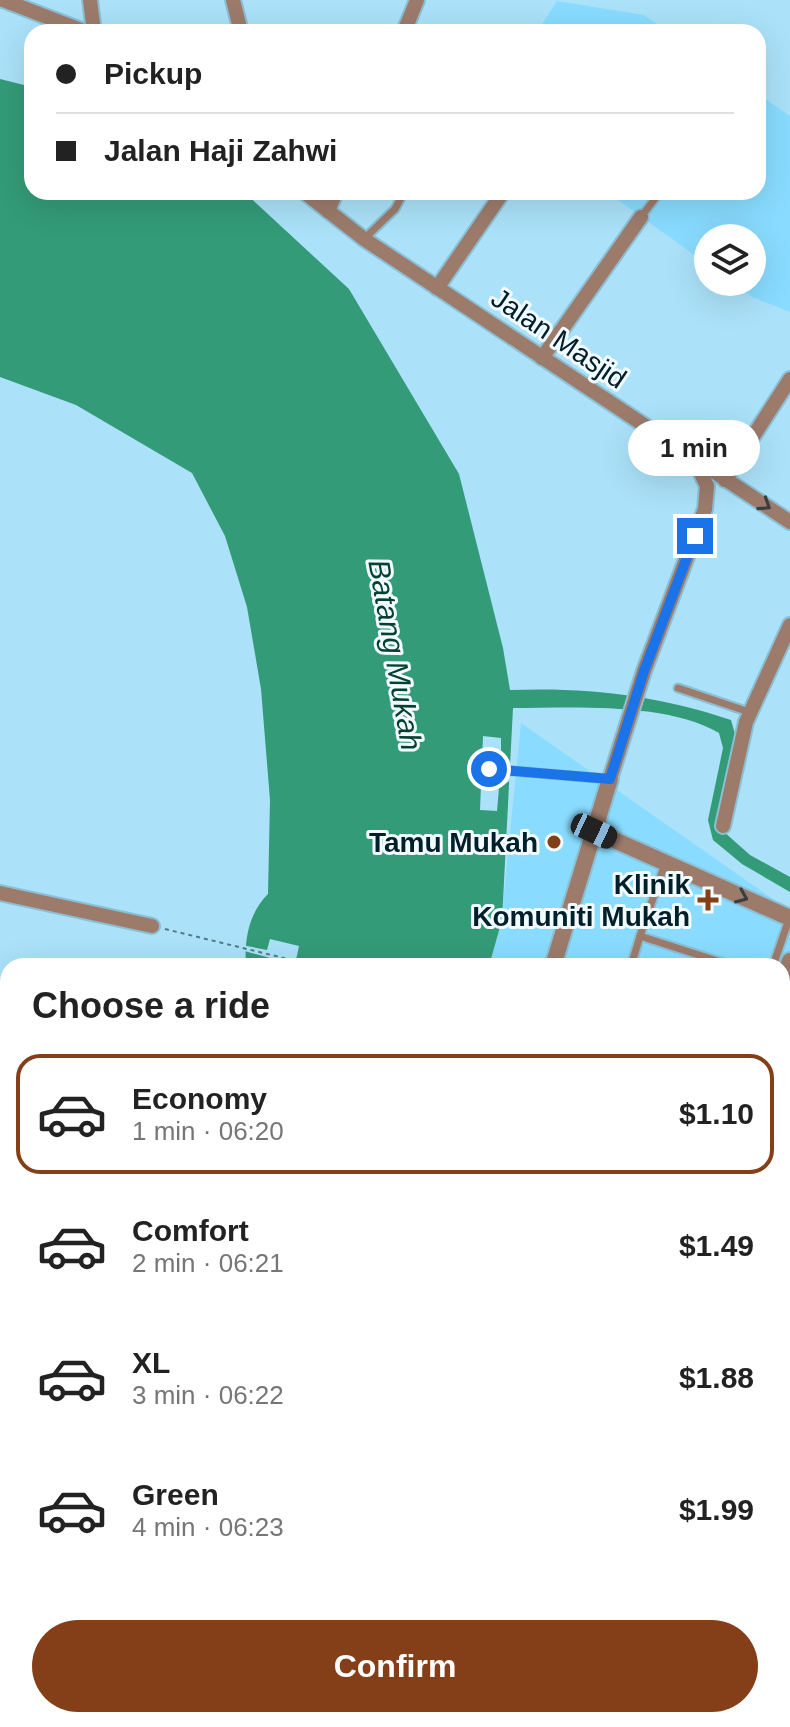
<!DOCTYPE html>
<html lang="en">
<head>
<meta charset="utf-8">
<style>
  body { margin:0; font-family:Arial,sans-serif; background:#f2f2f2; color:#222; height:100vh; display:flex; flex-direction:column; font-size:30px; white-space:nowrap }
  * { box-sizing:border-box; margin:0 }
  p { font-size:26px; color:#767676 }
  .icon { flex:none; width:44px; height:44px; fill:none; stroke:currentColor; stroke-width:2; stroke-linecap:round; stroke-linejoin:round }
  .map { position:relative; flex:1; overflow:hidden }
  .details { position:absolute; left:0px; top:958px; width:790px; height:770px; display:flex; flex-direction:column; background:#fff; border-radius:24px 24px 0 0; box-shadow:0 8px 32px #0002 }
  .details>* { flex:none }
  .guide { position:absolute; left:24px; top:24px; width:742px; height:176px; border-radius:24px; box-shadow:0 8px 32px #0002; display:grid; align-content:center; height:176px; padding:0 32px; background:#fff }
  .buttons { position:absolute; left:694px; top:224px; display:grid; gap:16px }
  .buttons a { display:grid; place-items:center; width:72px; height:72px; border-radius:50%; background:#fff; box-shadow:0 8px 32px #0002; font-size:40px }
  .end { position:absolute; width:36px; height:36px; margin:-18px; border:10px solid #1a73e8; background:#fff; box-shadow:0 0 0 4px #fff }
  .from { border-radius:50% }
  .bubble { position:absolute; height:56px; border-radius:28px; background:#fff; box-shadow:0 8px 32px #0002; font-size:26px; font-weight:800; line-height:56px; text-align:center }
  .car { position:absolute; width:24px; height:48px; margin:-24px -12px; border-radius:10px; box-shadow:0 0 6px 2px #0007; background:linear-gradient(#222 24%,#8ab4d8 0 40%,#222 0 76%,#8ab4d8 0 86%,#222 0) }
  .guide b { display:flex; align-items:center; gap:28px; height:76px; font-size:30px }
  .guide b+b { border-top:2px solid #e0e0e0 }
  .guide i { width:20px; height:20px; background:#222 }
  ul { padding:0; list-style:none }
  li { display:flex; align-items:center; gap:24px; height:120px; margin:0 16px 12px; padding:0 16px; border:4px solid transparent; border-radius:24px }
  li div { flex:1 }
  li b { display:block; font-size:30px }
  li em { font-style:normal; font-weight:800 }
  li.on { border-color:#853f18 }
  li>.icon { width:72px; height:72px; stroke-width:1.5 }
  h2 { padding:0 32px; font-size:36px; line-height:96px }
  .button { display:flex; gap:16px; margin-top:auto; padding:16px 32px }
  .button a { flex:1; height:92px; border-radius:48px; background:#853f18; color:#fff; font-size:32px; font-weight:800; line-height:92px; text-align:center }
  .map>svg:first-child { display:block }
  .built { fill:#89dcff }
  .water { fill:#339b77 }
  .pier { fill:#abe2f9 }
  .lines { fill:none; stroke-linecap:round; stroke-linejoin:round }
  .ferry { stroke:#04412f; stroke-width:2; stroke-dasharray:10 8; stroke-linecap:butt }
  .service-casing { stroke:#8cbfd4; stroke-width:11 }
  .minor-casing { stroke:#8cbfd4; stroke-width:18 }
  .tertiary-casing { stroke:#8cbfd4; stroke-width:20 }
  .path { stroke:#507a8a; stroke-width:2; stroke-dasharray:4 4; stroke-linecap:butt }
  .service { stroke:#9c7b6b; stroke-width:7 }
  .minor { stroke:#9c7b6b; stroke-width:14 }
  .tertiary { stroke:#9c7b6b; stroke-width:16 }
  .oneway { stroke:#373f41 }
  .route { stroke:#1a73e8; stroke-width:10 }
  .poi-dot { fill:#853f18; stroke:#f2fbff; stroke-width:3 }
  .labels { text-anchor:middle; stroke-width:6; stroke-linejoin:round; paint-order:stroke }
  .street-label { font-size:28px; fill:#001f2a; stroke:#f2fbff }
  .poi-label { font-size:28px; font-weight:bold; fill:#001f2a; stroke:#f2fbff; text-anchor:end }
  .water-label { font-size:30px; font-style:italic; fill:#04412f; stroke:#f2fbff }
</style>
</head>
<body>
<div class="map">
<svg width="790" height="1727" viewBox="0 0 790 1727">
  <rect width="100%" height="100%" fill="#abe2f9"/>
  <g class="built">
    <path d="M557 1 644 15 668 32H537Z"/>
    <path d="M758 94 790 116V312L752 297 731 282H752V238H708V265L607 192H758Z"/>
    <path d="M521 723 790 911V1072L782 1095V966H489L501 924Z"/>
  </g>
  <g class="water">
    <path d="M0 79 32 87V192H244L349 289 459 474 503 648 510 690C587 687 658 695 731 720L735 734 723 831 750 855 790 877V892L742 864 713 840 708 820 723 748 719 733C666 702 573 708 513 708L502 920 489 966H246C244 939 249 913 268 894L270 800 261 689 247 607 225 536 192 473 76 405 0 377Z"/>
    <path d="M8 1561V1720H216L212 1727H0V1573Z"/>
  </g>
  <g class="pier">
    <path d="M483 736 501 738V756L512 764 511 780 499 788 497 811 480 810Z"/>
    <path d="M270 939 299 946 295 965 241 950 242 945 267 950Z"/>
  </g>
  <g class="lines">
    <path class="ferry" d="M296 961 308 966"/>
    <defs>
      <g id="service">
        <path d="M641 217 660 192"/>
        <path d="M364 239 395 209 404 192"/>
        <path d="M678 688 749 712"/>
        <path d="M489 769 608 779"/>
        <path d="M640 936 665 864"/>
        <path d="M631 966 640 936 733 966"/>
        <path d="M773 966 789 919"/>
      </g>
      <g id="minor">
        <path d="M3 0 86 32"/>
        <path d="M90 0 94 32"/>
        <path d="M233 0 241 32"/>
        <path d="M404 32 417 0"/>
        <path d="M304 192 364 239 790 522"/>
        <path d="M328 211 336 192"/>
        <path d="M437 288 503 192"/>
        <path d="M542 358 641 217"/>
        <path d="M725 480 790 379"/>
        <path d="M610 779 644 671 705 509 707 486 697 465"/>
        <path d="M723 826 746 722 790 625"/>
        <path d="M0 893 152 926"/>
        <path d="M782 1252 790 1226"/>
        <path d="M592 1720 595 1727"/>
        <path d="M778 1727 790 1721"/>
      </g>
      <g id="tertiary">
        <path d="M594 831 790 918"/>
        <path d="M553 966 610 779"/>
        <path d="M782 985 790 961"/>
        <path d="M782 1068 790 1070"/>
        <path d="M782 1509 790 1524"/>
      </g>
    </defs>
    <use href="#service" class="service-casing"/>
    <use href="#minor" class="minor-casing"/>
    <use href="#tertiary" class="tertiary-casing"/>
    <path class="path" d="M165 929 296 961"/>
    <use href="#service" class="service"/>
    <use href="#minor" class="minor"/>
    <use href="#tertiary" class="tertiary"/>
  </g>
  <defs><path id="oneway-chevron" d="M-2-3.5L2.5 0L-2 3.5" fill="none" stroke-width="1.6" stroke-linecap="round" stroke-linejoin="round" transform="scale(2)"/></defs>
  <g class="oneway">
    <use href="#oneway-chevron" transform="translate(765 505) rotate(33)"/>
    <use href="#oneway-chevron" transform="translate(742 897) rotate(23)"/>
  </g>
  <g class="lines">
    <path class="route" d="M489 769 610 779 644 671 695 536"/>
  </g>
  <g class="poi-dot">
    <circle cx="554" cy="842" r="8"/>
    <path d="M704 888h8v8h8v8h-8v8h-8v-8h-8v-8h8z"/>
  </g>
  <g class="labels">
    <g class="street-label">
      <text transform="translate(559 338) rotate(34)" y="10">Jalan Masjid</text>
    </g>
    <g class="poi-label">
      <text x="538" y="852">Tamu Mukah</text>
      <text x="690" y="894">Klinik<tspan x="690" dy="32">Komuniti Mukah</tspan></text>
    </g>
    <g class="water-label">
      <text transform="translate(395 655) rotate(80)" y="10">Batang Mukah</text>
    </g>
  </g>
</svg>
<div class="buttons">
<a><svg class="icon" aria-label="layers" viewBox="0 0 24 24"><path d="M12 4l9 5-9 5-9-5zM3 14l9 5 9-5"/></svg></a>
</div>
<i class="end from" style="left:489px;top:769px"></i>
<i class="end" style="left:695px;top:536px"></i>
<div class="bubble" style="left:628px;top:420px;width:132px">1 min</div>
<i class="car" style="left:594px;top:831px;rotate:115deg"></i>
<div class="guide">
<b><i class="from"></i>Pickup</b>
<b><i></i>Jalan Haji Zahwi</b>
</div>
<section class="details">
<h2>Choose a ride</h2>
<ul>
<li class="on"><svg class="icon" aria-label="car" viewBox="0 0 24 24"><path d="M5 17H2v-5l4-1 3-4h7l3 4 3 1v5h-3M9 17h6M6 11h13"/><circle cx="7" cy="17" r="2"/><circle cx="17" cy="17" r="2"/></svg><div><b>Economy</b><p>1 min · 06:20</p></div><em>$1.10</em></li>
<li><svg class="icon" aria-label="car" viewBox="0 0 24 24"><path d="M5 17H2v-5l4-1 3-4h7l3 4 3 1v5h-3M9 17h6M6 11h13"/><circle cx="7" cy="17" r="2"/><circle cx="17" cy="17" r="2"/></svg><div><b>Comfort</b><p>2 min · 06:21</p></div><em>$1.49</em></li>
<li><svg class="icon" aria-label="car" viewBox="0 0 24 24"><path d="M5 17H2v-5l4-1 3-4h7l3 4 3 1v5h-3M9 17h6M6 11h13"/><circle cx="7" cy="17" r="2"/><circle cx="17" cy="17" r="2"/></svg><div><b>XL</b><p>3 min · 06:22</p></div><em>$1.88</em></li>
<li><svg class="icon" aria-label="car" viewBox="0 0 24 24"><path d="M5 17H2v-5l4-1 3-4h7l3 4 3 1v5h-3M9 17h6M6 11h13"/><circle cx="7" cy="17" r="2"/><circle cx="17" cy="17" r="2"/></svg><div><b>Green</b><p>4 min · 06:23</p></div><em>$1.99</em></li>
</ul>
<div class="button"><a>Confirm</a></div>
</section>
</div>
</body>
</html>
